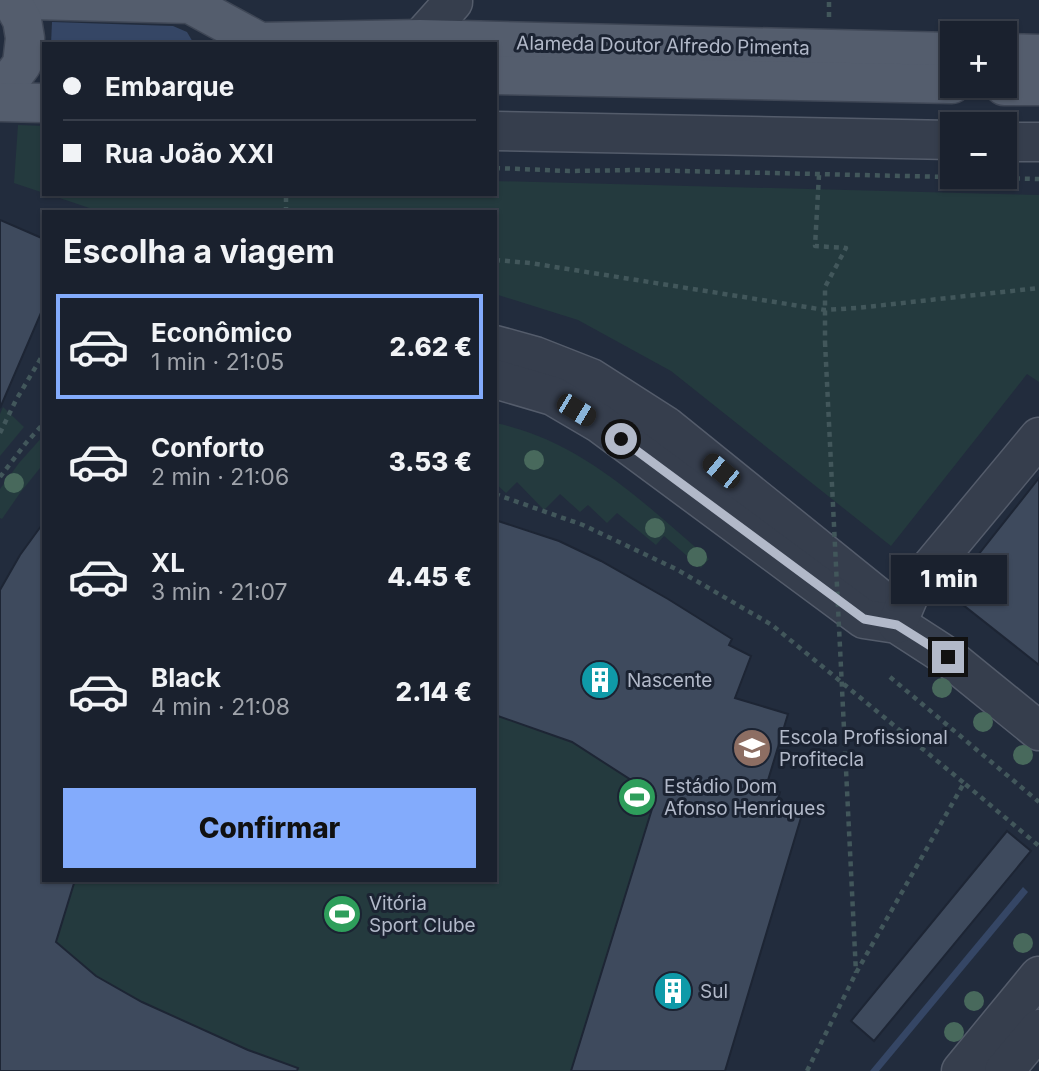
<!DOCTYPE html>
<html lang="pt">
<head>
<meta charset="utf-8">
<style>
  body { margin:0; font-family:Inter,sans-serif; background:#232936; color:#f1f3f6; height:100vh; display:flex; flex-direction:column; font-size:26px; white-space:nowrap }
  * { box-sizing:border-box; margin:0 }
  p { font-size:23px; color:#9fa3aa }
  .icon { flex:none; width:38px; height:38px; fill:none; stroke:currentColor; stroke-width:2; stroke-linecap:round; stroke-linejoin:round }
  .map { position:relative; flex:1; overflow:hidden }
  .details { position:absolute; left:42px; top:210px; width:455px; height:672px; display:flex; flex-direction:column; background:#1a212e; border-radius:0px; box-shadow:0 2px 5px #0004,0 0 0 2px #383e4a }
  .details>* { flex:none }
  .banner { position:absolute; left:42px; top:42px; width:455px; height:154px; border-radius:0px; box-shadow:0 2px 5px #0004,0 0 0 2px #383e4a; display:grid; align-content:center; height:154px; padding:0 21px; background:#1a212e }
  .tools { position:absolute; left:940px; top:21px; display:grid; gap:14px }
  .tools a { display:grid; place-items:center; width:77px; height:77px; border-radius:0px; background:#1a212e; box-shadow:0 2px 5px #0004,0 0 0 2px #383e4a; font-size:35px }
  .end { position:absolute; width:32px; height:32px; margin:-16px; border:9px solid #b2b9c9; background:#111; box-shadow:0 0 0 4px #111 }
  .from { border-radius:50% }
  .bubble { position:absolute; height:49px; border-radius:0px; background:#1a212e; box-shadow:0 2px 5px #0004,0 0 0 2px #383e4a; font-size:23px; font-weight:800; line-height:49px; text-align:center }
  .car { position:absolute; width:21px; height:42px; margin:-21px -10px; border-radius:9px; box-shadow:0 0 5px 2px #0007; background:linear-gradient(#222 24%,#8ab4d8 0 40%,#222 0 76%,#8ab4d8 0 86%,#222 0) }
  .banner b { display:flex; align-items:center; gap:24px; height:66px; font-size:26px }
  .banner b+b { border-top:2px solid #383e4a }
  .banner i { width:18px; height:18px; background:#f1f3f6 }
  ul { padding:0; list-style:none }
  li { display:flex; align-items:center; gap:21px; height:105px; margin:0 14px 10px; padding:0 7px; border:4px solid transparent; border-radius:0px }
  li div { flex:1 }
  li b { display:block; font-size:26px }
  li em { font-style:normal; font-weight:800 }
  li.on { border-color:#83abfc }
  li>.icon { width:63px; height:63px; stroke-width:1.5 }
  h2 { padding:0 21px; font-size:32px; line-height:84px }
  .button { display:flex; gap:14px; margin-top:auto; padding:14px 21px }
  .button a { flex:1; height:80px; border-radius:0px; background:#83abfc; color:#111; font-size:28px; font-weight:800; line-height:80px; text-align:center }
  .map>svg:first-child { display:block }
  .green { fill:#243a3e }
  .water { fill:#354665 }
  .building { fill:#3e4a5d; stroke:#1d2534; stroke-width:2 }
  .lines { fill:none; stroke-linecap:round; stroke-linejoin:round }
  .minor-casing { stroke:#545c6b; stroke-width:41 }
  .major-casing { stroke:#3f4756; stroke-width:41 }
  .path { stroke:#42575b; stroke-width:4.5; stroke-dasharray:5 5; stroke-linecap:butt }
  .minor { stroke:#363e4d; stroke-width:38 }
  .major { stroke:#545d6d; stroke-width:38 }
  .path-bridge { stroke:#42575b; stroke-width:4.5; stroke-dasharray:5 5; stroke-linecap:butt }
  .tree { fill:#48695c }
  .route { stroke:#b2b9c9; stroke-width:9 }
  .labels { text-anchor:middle; stroke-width:6; stroke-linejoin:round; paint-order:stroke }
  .street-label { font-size:19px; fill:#b2b9c9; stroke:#1b2332 }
  .poi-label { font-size:19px; fill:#b2b9c9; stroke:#1b2332; text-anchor:start }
</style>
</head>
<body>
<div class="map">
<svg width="1039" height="1071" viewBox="0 0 1039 1071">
  <rect width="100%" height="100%" fill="#222c3d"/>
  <g class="green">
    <path d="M18 125 44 126V193L14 183Z"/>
    <path d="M495 181 1039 195V382L1027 374 891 546 671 371 578 320 495 294V212H101L48 194H495Z"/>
    <path d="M3 407 24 427 0 456V414Z"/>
    <path d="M495 423C581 440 645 504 709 559L701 568 664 536 656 545 617 513 607 523 588 505 580 512 560 494 544 510 517 482 506 493 495 483Z"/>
    <path d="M44 435V463L20 493 2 519 0 518V489L19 463Z"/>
    <path d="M495 520C517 527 541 533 562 543 622 569 677 605 732 639L729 645 751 656 735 698 788 714 766 787 780 792 777 803 803 811 725 1071H0V590L20 555 44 522V880H495Z"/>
  </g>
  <g class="water">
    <path d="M52 22 173 26 187 32 194 44H51Z"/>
    <path d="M1023 887 1028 892 879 1071H870Z"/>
  </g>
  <g class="building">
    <path d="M0 220 44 239V306L0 408Z"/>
    <path d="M1039 478V665L948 593Z"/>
    <path d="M495 520 559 541 601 561 668 599 732 639 729 645 751 656 735 698 788 714 766 787 780 792 776 805 803 811 725 1071H571L656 796 572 742 495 715Z"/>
    <path d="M44 522V880H75L56 942 96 976 142 1002 248 1050 298 1068 297 1071H0V590L20 555Z"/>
    <path d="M1007 831 1031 851 874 1041 851 1021Z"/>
  </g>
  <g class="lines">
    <defs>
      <g id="minor">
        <path d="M420 39 453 2V0"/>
        <path d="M495 131 952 140"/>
        <path d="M1004 142H1039"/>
        <path d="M495 345 535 356 591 378 666 426 884 602 897 624"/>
        <path d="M495 379 553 396 599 423 864 619 897 624 948 657 1039 731"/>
        <path d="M897 624 911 591 1039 437"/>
        <path d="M961 1071 1039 976"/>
        <path d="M1004 1071 1039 1029"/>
      </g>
      <g id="major">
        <path d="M31 0 190 4 260 42 420 39 952 52"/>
        <path d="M1004 53 1039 54"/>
        <path d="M495 75 952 84"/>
        <path d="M1004 86H1039"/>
        <path d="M0 94 22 64 25 38 22 20 11 0"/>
        <path d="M0 102 44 103"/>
      </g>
    </defs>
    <use href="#minor" class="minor-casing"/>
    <use href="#major" class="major-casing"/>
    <g class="path">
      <path d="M829 17V0"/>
      <path d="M495 168 569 171 637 170 1039 179"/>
      <path d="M819 175 815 246 846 248 825 287V342"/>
      <path d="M286 212V194"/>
      <path d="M495 260 530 263 825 310 857 308 1039 288"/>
      <path d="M0 433 16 400 44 353"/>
      <path d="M0 477 26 443 44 423"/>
      <path d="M495 494 583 525 676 569 772 625 964 783"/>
      <path d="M890 677 1039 802"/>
      <path d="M807 1071 856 973 964 783 1039 846"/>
    </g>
    <use href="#minor" class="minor"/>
    <use href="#major" class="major"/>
    <path class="path-bridge" d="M825 342 856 973"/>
  </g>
  <g class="tree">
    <circle cx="534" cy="460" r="10"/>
    <circle cx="14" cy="483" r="10"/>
    <circle cx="655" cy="528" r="10"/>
    <circle cx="697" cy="557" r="10"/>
    <circle cx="942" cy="688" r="10"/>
    <circle cx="983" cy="722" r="10"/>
    <circle cx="1023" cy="755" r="10"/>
    <circle cx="1023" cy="943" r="10"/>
    <circle cx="974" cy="1001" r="10"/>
    <circle cx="954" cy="1032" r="10"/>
  </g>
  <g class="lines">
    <path class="route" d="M621 439 864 619 897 625 948 657"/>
  </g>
  <defs>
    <symbol id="building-disc" viewBox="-11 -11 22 22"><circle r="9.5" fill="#0f9aa8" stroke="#1b2332"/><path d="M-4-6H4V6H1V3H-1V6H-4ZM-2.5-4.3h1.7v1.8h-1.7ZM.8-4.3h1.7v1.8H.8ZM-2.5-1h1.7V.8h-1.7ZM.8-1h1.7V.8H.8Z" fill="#fff"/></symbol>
    <symbol id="school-disc" viewBox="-11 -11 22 22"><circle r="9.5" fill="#8d6e63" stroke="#1b2332"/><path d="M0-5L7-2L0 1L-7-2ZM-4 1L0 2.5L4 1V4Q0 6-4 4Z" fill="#fff"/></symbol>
    <symbol id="stadium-disc" viewBox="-11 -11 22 22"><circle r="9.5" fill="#2e9e5b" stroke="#1b2332"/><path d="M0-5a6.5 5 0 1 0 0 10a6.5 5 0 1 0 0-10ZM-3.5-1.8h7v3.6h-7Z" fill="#fff"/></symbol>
  </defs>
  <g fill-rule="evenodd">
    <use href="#building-disc" x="578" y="658" width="44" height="44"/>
    <use href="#school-disc" x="730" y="726" width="44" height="44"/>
    <use href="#stadium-disc" x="615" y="775" width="44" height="44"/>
    <use href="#stadium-disc" x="320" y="892" width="44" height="44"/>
    <use href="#building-disc" x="651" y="969" width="44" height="44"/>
  </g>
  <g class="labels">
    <g class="street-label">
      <text transform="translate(663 45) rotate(1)" y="7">Alameda Doutor Alfredo Pimenta</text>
    </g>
    <g class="poi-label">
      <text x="627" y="687">Nascente</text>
      <text x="779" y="744">Escola Profissional<tspan x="779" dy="22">Profitecla</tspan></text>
      <text x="664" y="793">Estádio Dom<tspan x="664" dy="22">Afonso Henriques</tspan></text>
      <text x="369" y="910">Vitória<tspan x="369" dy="22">Sport Clube</tspan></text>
      <text x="700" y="998">Sul</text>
    </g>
  </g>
</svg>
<div class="tools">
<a>+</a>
<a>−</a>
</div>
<i class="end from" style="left:621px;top:439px"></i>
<i class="end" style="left:948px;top:657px"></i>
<div class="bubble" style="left:891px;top:555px;width:116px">1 min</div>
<i class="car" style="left:576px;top:410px;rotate:121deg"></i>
<i class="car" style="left:721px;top:471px;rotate:309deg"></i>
<div class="banner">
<b><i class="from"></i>Embarque</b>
<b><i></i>Rua João XXI</b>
</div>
<section class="details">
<h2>Escolha a viagem</h2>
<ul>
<li class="on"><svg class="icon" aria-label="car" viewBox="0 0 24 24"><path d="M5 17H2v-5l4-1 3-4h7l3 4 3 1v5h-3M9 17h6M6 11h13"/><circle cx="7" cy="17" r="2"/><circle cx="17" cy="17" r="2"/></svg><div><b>Econômico</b><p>1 min · 21:05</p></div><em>2.62 €</em></li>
<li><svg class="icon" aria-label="car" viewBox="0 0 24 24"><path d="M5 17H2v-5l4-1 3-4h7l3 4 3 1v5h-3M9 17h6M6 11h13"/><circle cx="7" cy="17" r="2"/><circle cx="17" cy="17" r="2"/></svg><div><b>Conforto</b><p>2 min · 21:06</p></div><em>3.53 €</em></li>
<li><svg class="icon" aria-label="car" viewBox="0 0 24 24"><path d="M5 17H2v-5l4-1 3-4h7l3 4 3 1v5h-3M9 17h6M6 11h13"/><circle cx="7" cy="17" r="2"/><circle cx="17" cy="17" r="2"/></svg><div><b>XL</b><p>3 min · 21:07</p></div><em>4.45 €</em></li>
<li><svg class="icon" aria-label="car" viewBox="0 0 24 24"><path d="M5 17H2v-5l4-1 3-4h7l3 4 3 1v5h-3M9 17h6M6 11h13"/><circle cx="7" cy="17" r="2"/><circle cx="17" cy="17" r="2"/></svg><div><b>Black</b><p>4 min · 21:08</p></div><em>2.14 €</em></li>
</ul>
<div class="button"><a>Confirmar</a></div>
</section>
</div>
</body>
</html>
